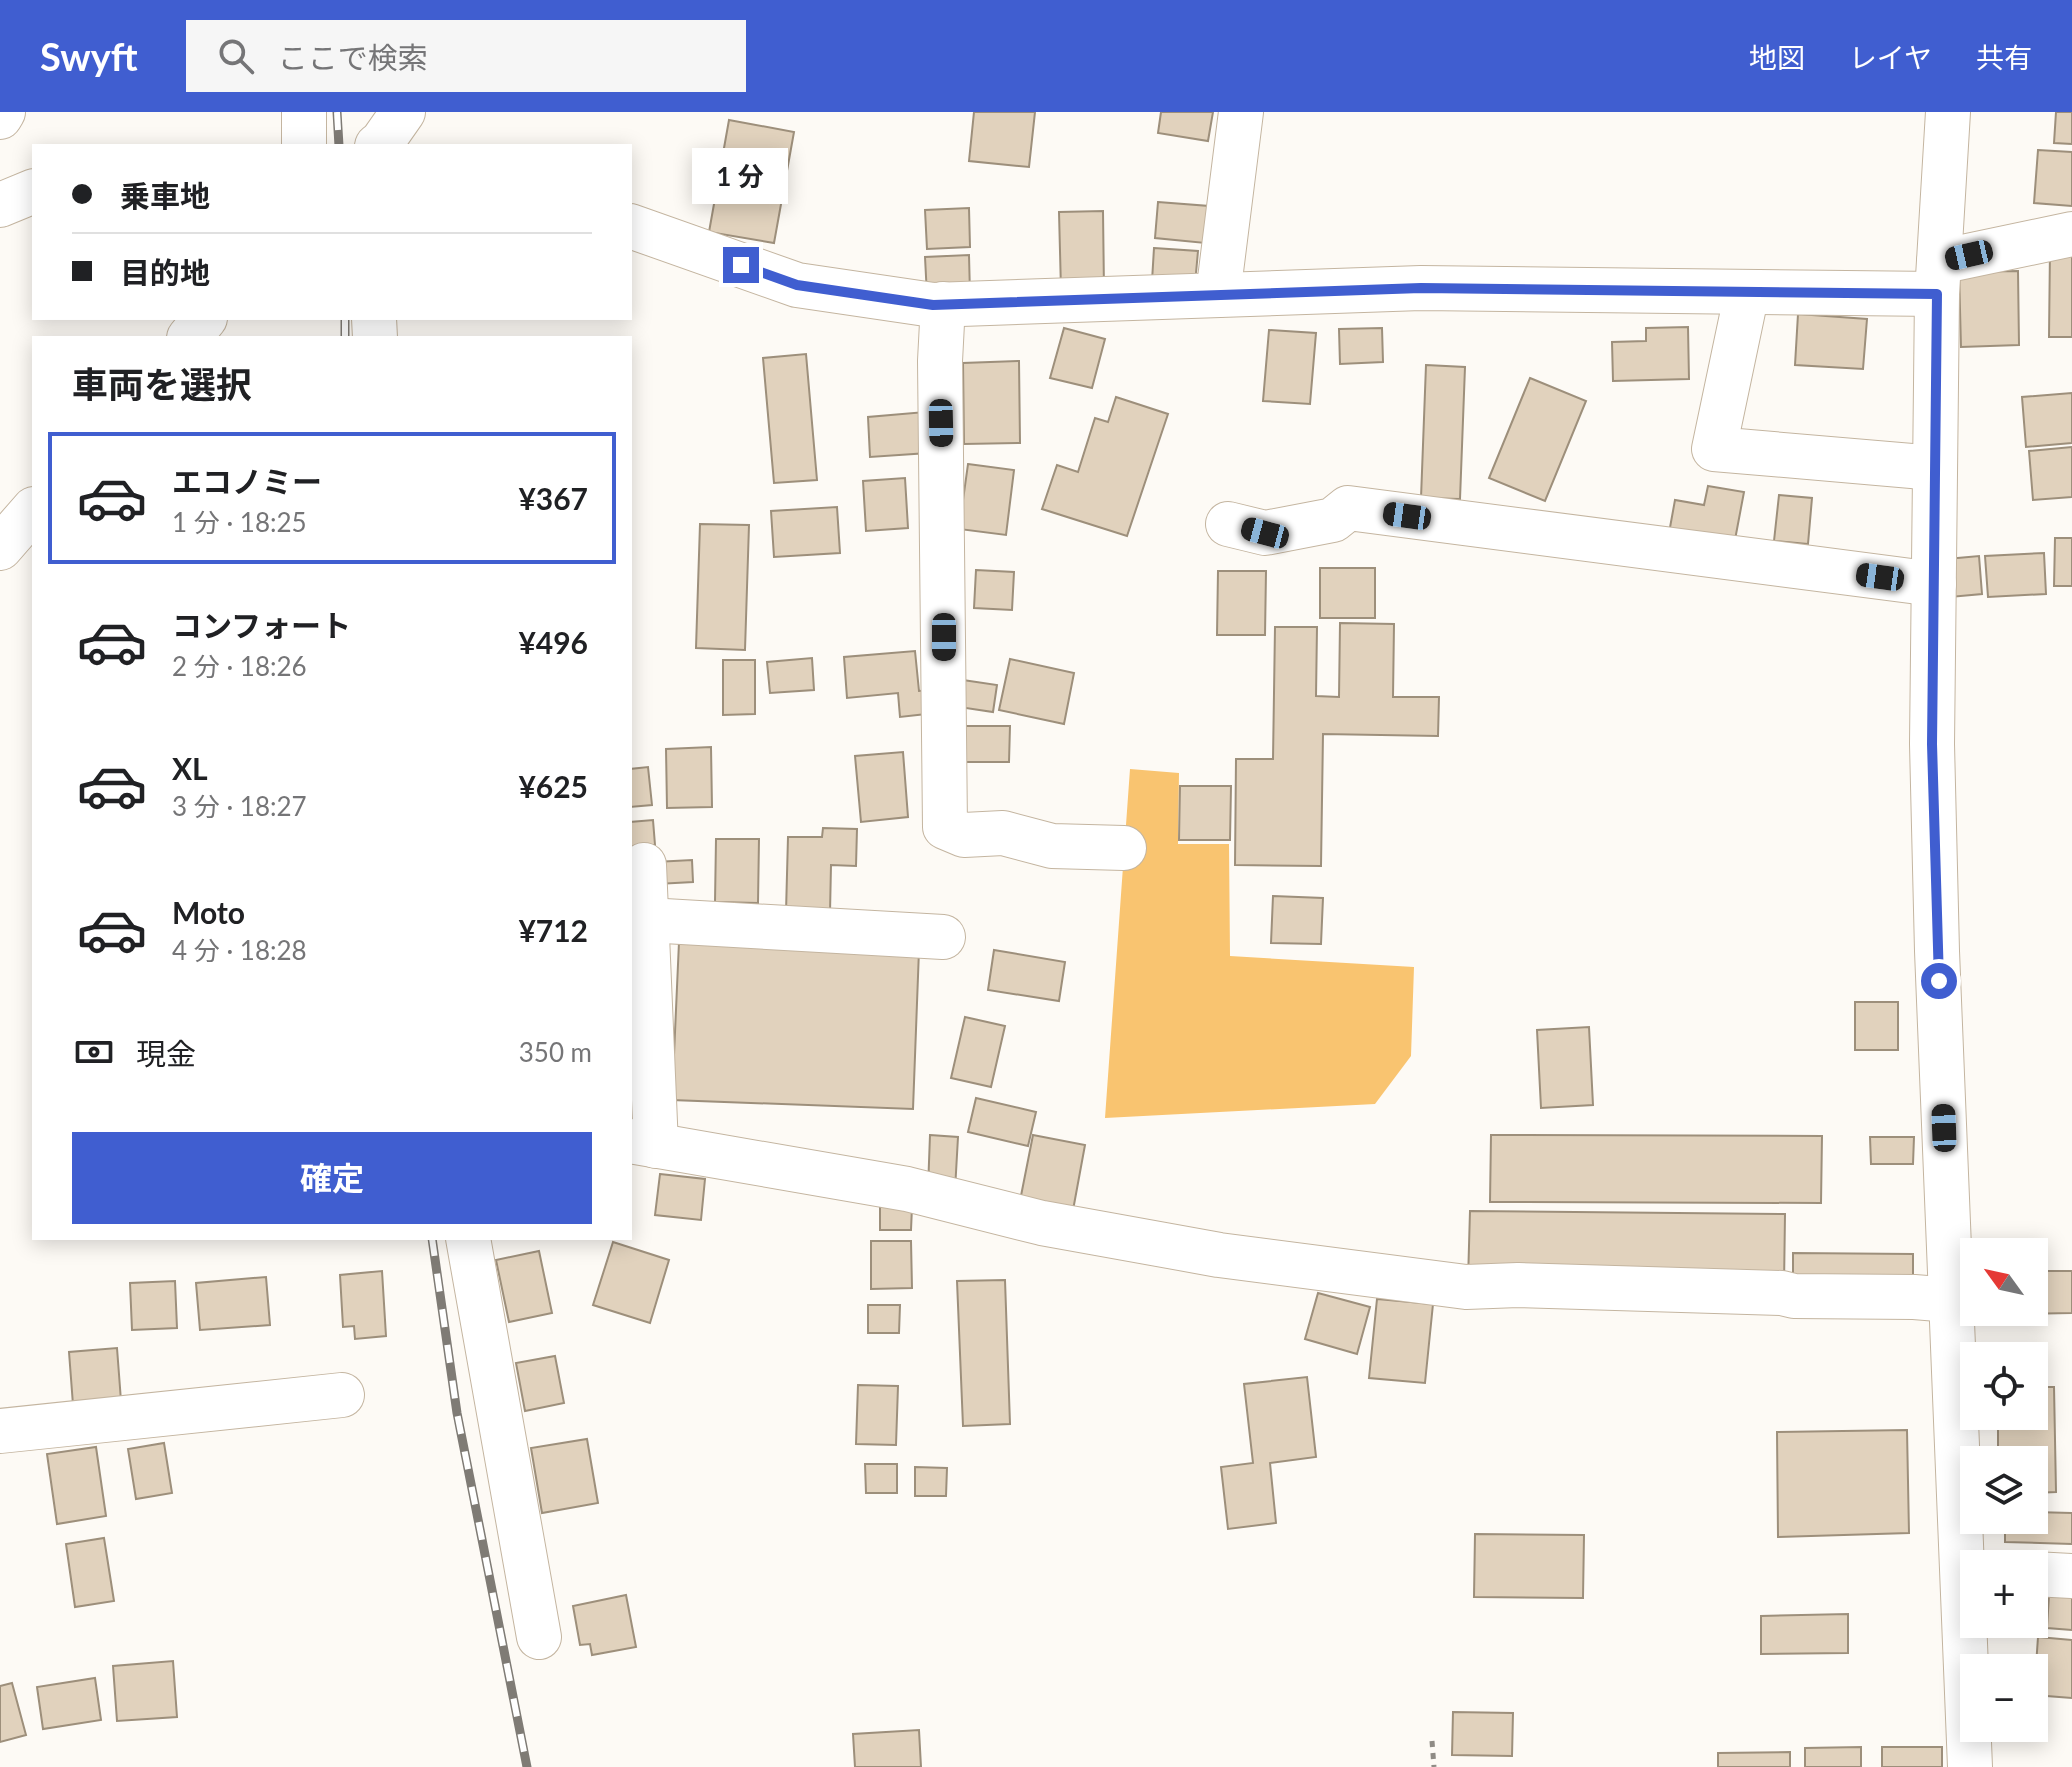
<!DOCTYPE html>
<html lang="ja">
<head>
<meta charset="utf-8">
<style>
  body { margin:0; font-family:Lato,"Noto Sans JP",sans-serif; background:#f6f6f6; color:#202124; height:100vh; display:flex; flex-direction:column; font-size:30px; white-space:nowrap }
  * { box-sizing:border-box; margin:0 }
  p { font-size:26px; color:#757577 }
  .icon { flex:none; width:44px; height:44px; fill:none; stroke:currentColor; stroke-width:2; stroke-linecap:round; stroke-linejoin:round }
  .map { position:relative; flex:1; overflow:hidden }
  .side { position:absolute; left:32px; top:224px; width:600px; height:904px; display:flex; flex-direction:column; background:#fff; border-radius:0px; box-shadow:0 4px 20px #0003 }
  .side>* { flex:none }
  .hud { position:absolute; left:32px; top:32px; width:600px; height:176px; border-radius:0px; box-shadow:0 4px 20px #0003; display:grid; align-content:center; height:176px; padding:0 40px; background:#fff }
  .needle { width:52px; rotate:303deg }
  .fabs { position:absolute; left:1960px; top:1126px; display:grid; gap:16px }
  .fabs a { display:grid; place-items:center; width:88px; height:88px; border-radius:0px; background:#fff; box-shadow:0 4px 20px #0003; font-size:40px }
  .end { position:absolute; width:36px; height:36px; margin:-18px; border:10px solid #405ed0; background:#fff; box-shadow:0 0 0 4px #fff }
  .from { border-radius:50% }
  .bubble { position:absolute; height:56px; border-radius:0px; background:#fff; box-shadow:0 4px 20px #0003; font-size:26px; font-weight:700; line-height:56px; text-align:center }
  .car { position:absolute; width:24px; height:48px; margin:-24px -12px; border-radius:10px; box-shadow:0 0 6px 2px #0007; background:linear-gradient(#222 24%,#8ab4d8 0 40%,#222 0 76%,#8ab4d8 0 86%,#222 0) }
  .hud b { display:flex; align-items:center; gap:28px; height:76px; font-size:30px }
  .hud b+b { border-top:2px solid #e0e0e0 }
  .hud i { width:20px; height:20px; background:#202124 }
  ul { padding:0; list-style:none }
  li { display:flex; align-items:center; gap:24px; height:132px; margin:0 16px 12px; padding:0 24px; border:4px solid transparent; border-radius:0px }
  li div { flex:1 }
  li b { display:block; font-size:30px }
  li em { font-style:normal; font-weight:700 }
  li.selected { border-color:#405ed0 }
  li>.icon { width:72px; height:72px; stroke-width:1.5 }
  h2 { padding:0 40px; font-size:36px; line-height:96px }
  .pay { display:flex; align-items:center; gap:20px; height:88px; padding:0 40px; font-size:30px }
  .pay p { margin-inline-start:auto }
  .primary-button { display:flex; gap:16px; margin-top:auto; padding:16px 40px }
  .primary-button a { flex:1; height:92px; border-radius:0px; background:#405ed0; color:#fff; font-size:32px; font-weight:700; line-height:92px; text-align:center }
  header { display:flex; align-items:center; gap:48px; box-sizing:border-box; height:112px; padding:0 40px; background:#405ed0; color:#fff }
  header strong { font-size:38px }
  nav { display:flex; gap:44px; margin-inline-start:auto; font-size:28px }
  .search { width:560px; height:72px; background:#f6f6f6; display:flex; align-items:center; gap:20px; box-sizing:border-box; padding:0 28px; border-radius:0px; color:#757577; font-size:30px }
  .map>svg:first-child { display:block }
  .green { fill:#f9c470 }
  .building { fill:#e1d2bd; stroke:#9d8f7b; stroke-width:2 }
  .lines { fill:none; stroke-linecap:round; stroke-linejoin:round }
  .minor-casing { stroke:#c4b5a0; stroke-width:46 }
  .path { stroke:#8f8b85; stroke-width:5; stroke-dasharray:6 6; stroke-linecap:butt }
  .minor { stroke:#fff; stroke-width:44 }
  .rail-casing { stroke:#7f7b75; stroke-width:9 }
  .rail { stroke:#fff; stroke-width:6; stroke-dasharray:18; stroke-linecap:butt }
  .route { stroke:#405ed0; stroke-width:10 }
</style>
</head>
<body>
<header>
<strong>Swyft</strong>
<div class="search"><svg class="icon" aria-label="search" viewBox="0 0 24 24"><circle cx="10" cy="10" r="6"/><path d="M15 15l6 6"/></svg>ここで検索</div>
<nav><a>地図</a><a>レイヤ</a><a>共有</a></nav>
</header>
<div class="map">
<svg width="2072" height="1655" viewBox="0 0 2072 1655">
  <rect width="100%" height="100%" fill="#fdfaf5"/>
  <path class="green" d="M1130 657 1179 661 1178 732H1229L1230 844 1414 855 1411 944 1375 992 1105 1006Z"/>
  <g class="building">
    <path d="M974 0H1035L1029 55 969 49Z"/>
    <path d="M1161 0H1213L1208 29 1158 21Z"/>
    <path d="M2056 0H2072V32L2054 31Z"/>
    <path d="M729 8 794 20 774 131 709 120Z"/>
    <path d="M2038 38 2072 40V94L2034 91Z"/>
    <path d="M1158 90 1209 94 1205 131 1155 126Z"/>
    <path d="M969 96 970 135 927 137 925 98Z"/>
    <path d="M1103 99 1104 178H1061L1059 100Z"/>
    <path d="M1154 136 1198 139 1195 172 1152 169Z"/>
    <path d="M2050 137H2072V225H2049Z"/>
    <path d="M969 143 970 182 927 184 925 145Z"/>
    <path d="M2018 159 2019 233 1961 235 1959 160Z"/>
    <path d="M1798 202 1867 207 1863 257 1795 253Z"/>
    <path d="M1688 215 1689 267 1613 269 1612 230 1646 229V216Z"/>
    <path d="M1064 216 1105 227 1092 276 1050 266Z"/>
    <path d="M1382 216 1383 250 1340 252 1339 217Z"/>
    <path d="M1269 218 1316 221 1310 292 1263 289Z"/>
    <path d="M806 242 817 368 774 371 763 246Z"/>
    <path d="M1019 249 1020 331 964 332 963 251Z"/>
    <path d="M1426 253 1465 255 1460 387 1421 386Z"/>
    <path d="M1530 266 1586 289 1545 389 1489 366Z"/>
    <path d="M2072 281V331L2026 335 2022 285Z"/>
    <path d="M1116 285 1168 302 1127 424 1042 397 1057 353 1078 360 1095 306 1108 310Z"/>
    <path d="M925 300 928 341 870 345 868 305Z"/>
    <path d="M2072 335V385L2033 388 2029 339Z"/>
    <path d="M968 352 1014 358 1006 423 959 417Z"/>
    <path d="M905 366 908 416 866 419 863 369Z"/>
    <path d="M1708 374 1744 380 1734 433 1669 421 1675 388 1704 393Z"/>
    <path d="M1779 383 1812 386 1808 432 1774 429Z"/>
    <path d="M837 395 840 441 774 445 771 399Z"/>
    <path d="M700 412 749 413 745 538 696 536Z"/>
    <path d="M2055 426H2072V474H2054Z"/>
    <path d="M2044 441 2046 482 1988 485 1985 444Z"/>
    <path d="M1979 444 1982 482 1950 485 1947 447Z"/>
    <rect x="1320" y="456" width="55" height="50"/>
    <path d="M976 458 1014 460 1012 498 974 496Z"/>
    <path d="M1218 459H1266L1265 523H1217Z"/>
    <path d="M1340 511 1394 512 1393 585H1439L1438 624 1323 622 1321 754 1235 753 1236 647H1273L1275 515H1317L1316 584 1339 585Z"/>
    <path d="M915 539 919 579 933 578 935 601 900 605 898 581 847 586 844 545Z"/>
    <path d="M812 546 814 578 770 581 767 550Z"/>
    <path d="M1010 547 1074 561 1064 612 999 598Z"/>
    <path d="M723 548H755V602L723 603Z"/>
    <path d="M963 568 997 573 993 600 959 595Z"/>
    <path d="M965 614H1010L1009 650H964Z"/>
    <path d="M711 635 712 695 667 696 666 637Z"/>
    <path d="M903 640 908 705 861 710 855 644Z"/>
    <path d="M648 655 652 693 630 695V657Z"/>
    <path d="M1180 674H1231L1230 728H1179Z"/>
    <path d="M653 708 655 733 630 735V710Z"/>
    <path d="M823 716 857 717 856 754 831 753 830 801 786 800 788 725H822Z"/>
    <path d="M716 727H759L758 791 715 790Z"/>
    <path d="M692 748 693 770 657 772 655 750Z"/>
    <path d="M1273 784 1323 786 1321 832 1271 831Z"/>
    <path d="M679 830 919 838 913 997 672 988Z"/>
    <path d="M994 838 1065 850 1059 889 988 878Z"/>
    <rect x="1855" y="890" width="43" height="48"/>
    <path d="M965 905 1005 914 991 975 951 966Z"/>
    <path d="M1589 915 1593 993 1541 996 1537 918Z"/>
    <path d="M976 986 1036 1000 1028 1034 968 1020Z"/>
    <path d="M930 1023 958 1025 955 1078 928 1077Z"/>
    <path d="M1033 1023 1085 1033 1071 1109 1018 1099Z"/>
    <path d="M1491 1023 1822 1024 1821 1091 1490 1090Z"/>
    <path d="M1870 1025H1914L1913 1052H1871Z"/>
    <path d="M660 1062 705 1067 701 1108 655 1103Z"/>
    <path d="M880 1094 912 1095 911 1118H880Z"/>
    <path d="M1470 1099 1785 1102 1784 1174 1468 1169Z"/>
    <path d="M871 1129H911L912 1176 871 1177Z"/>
    <path d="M613 1130 669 1148 650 1211 593 1193Z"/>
    <path d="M539 1139 552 1201 509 1210 496 1148Z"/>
    <path d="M1793 1141 1913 1142V1180L1793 1179Z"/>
    <path d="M1969 1158H1974V1200H2034V1159H2072V1201L1971 1203Z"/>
    <path d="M382 1159 386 1224 355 1227 354 1214 343 1215 340 1163Z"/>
    <path d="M266 1165 270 1213 200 1218 196 1171Z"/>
    <path d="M1005 1168 1010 1312 963 1314 957 1169Z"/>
    <path d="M175 1169 177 1216 132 1218 130 1171Z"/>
    <path d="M1318 1181 1370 1195 1357 1242 1305 1227Z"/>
    <path d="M1377 1187 1433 1192 1425 1271 1369 1266Z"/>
    <path d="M868 1193H900L899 1221H868Z"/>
    <path d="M117 1236 122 1302 74 1306 69 1240Z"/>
    <path d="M555 1244 564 1291 525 1299 516 1251Z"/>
    <path d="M1307 1265 1316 1345 1270 1351 1276 1411 1228 1417 1221 1355 1253 1351 1244 1272Z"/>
    <path d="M858 1273 898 1274 896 1333 856 1332Z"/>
    <path d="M2034 1275H2054L2056 1380 2034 1381V1348H1998V1304H2034Z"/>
    <path d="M1907 1318 1909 1421 1778 1425 1777 1320Z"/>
    <path d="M587 1327 598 1391 542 1401 531 1336Z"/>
    <path d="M164 1331 172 1381 136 1387 128 1337Z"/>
    <path d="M96 1335 106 1404 57 1412 47 1342Z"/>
    <path d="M865 1352H897V1381H866Z"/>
    <path d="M915 1355 947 1356 946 1384H915Z"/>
    <path d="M2034 1400 2072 1401V1432L2005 1430V1408H2034Z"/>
    <path d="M1475 1422 1584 1423 1583 1486 1474 1485Z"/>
    <path d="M104 1426 114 1489 75 1495 66 1432Z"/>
    <path d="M626 1483 636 1535 592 1543 590 1532 580 1533 573 1494Z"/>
    <path d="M2049 1483 2072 1484V1518L2047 1516Z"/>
    <path d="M1848 1502V1541L1761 1542V1504Z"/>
    <path d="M2038 1525 2072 1528V1586L2034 1583Z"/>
    <path d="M173 1549 177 1605 117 1609 113 1554Z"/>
    <path d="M95 1566 101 1608 43 1617 37 1575Z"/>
    <path d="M12 1571 26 1623 0 1630V1574Z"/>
    <path d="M1453 1600 1513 1601 1512 1644 1452 1643Z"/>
    <path d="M919 1618 921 1655H855L853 1622Z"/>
    <path d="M1861 1635V1655H1805V1636Z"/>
    <rect x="1882" y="1635" width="60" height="20"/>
    <path d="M1790 1640V1655H1718V1641Z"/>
  </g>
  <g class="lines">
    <defs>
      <g id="minor">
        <path d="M304 0V34"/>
        <path d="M1948 0 1937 182 1932 632 1937 839 1970 1655"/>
        <path d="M0 5 3 0"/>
        <path d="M377 34 382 30 403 0"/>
        <path d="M0 93 34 79"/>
        <path d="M630 114 797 173 933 193 1421 176 1937 182"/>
        <path d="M1939 150 2072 122"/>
        <path d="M1747 180 1714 337 1935 356"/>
        <path d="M1218 183 1241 0"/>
        <path d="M943 192 940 249 945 715 964 723 1003 721 1052 734 1124 736"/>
        <path d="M374 206 375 226"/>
        <path d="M189 226 205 206"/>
        <path d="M1228 412 1265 421 1333 408 1348 396 1934 472"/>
        <path d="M0 436 34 397"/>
        <path d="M644 753 656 1034"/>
        <path d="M647 808 943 825"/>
        <path d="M630 1029 907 1077 1042 1111 1219 1143 1466 1175 1518 1173 1782 1181 1794 1184 1914 1185 1951 1188"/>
        <path d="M468 1126 539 1525"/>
        <path d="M0 1319 342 1283"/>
        <path d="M2034 1462 2072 1464"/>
      </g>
    </defs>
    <use href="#minor" class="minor-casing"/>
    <path class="path" d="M1432 1629 1434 1655"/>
    <use href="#minor" class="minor"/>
    <defs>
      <g id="rail">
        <path d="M337 0 339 34"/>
        <path d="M345 206V226"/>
        <path d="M432 1126 457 1301 527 1655"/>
      </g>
    </defs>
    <use href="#rail" class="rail-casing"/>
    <use href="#rail" class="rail"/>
  </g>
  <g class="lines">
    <path class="route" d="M741 153 797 173 933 193 1421 176 1937 182 1932 632 1939 869"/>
  </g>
</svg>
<div class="fabs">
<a><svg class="needle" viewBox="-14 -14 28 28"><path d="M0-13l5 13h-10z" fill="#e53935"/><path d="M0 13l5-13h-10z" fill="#757577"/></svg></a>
<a><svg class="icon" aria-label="locate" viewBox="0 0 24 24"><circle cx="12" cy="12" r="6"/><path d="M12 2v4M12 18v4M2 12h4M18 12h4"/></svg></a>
<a><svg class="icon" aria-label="layers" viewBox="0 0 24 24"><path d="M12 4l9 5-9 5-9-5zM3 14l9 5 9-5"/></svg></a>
<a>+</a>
<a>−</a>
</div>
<i class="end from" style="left:1939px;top:869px"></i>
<i class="end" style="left:741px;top:153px"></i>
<div class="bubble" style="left:692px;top:36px;width:96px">1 分</div>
<i class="car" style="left:1969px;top:143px;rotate:257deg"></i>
<i class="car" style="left:941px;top:311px;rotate:179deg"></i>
<i class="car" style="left:1407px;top:404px;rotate:278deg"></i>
<i class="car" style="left:1265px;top:421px;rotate:285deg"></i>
<i class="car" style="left:1880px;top:465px;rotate:278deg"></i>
<i class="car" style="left:944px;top:525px;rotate:180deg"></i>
<i class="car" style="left:1944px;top:1016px;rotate:358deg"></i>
<div class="hud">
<b><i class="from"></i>乗車地</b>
<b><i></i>目的地</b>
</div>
<section class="side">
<h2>車両を選択</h2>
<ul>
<li class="selected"><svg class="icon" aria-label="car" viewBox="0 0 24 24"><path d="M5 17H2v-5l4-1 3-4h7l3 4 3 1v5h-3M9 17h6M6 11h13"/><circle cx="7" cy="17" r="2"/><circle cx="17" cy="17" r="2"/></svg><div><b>エコノミー</b><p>1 分 · 18:25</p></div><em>¥367</em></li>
<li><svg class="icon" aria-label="car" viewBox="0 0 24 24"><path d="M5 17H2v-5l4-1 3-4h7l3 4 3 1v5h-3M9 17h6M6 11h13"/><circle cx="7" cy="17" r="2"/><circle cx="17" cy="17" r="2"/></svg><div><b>コンフォート</b><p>2 分 · 18:26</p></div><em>¥496</em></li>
<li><svg class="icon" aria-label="car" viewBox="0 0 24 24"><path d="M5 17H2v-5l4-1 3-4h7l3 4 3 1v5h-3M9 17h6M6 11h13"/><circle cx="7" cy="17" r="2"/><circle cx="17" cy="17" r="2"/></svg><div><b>XL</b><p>3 分 · 18:27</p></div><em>¥625</em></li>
<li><svg class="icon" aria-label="car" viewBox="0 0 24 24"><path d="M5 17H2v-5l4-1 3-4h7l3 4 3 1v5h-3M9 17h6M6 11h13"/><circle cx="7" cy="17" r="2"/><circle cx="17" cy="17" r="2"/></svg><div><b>Moto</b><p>4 分 · 18:28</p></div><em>¥712</em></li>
</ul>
<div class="pay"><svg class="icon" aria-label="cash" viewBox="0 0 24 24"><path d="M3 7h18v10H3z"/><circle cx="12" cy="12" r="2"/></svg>現金<p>350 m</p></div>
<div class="primary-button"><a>確定</a></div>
</section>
</div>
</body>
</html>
